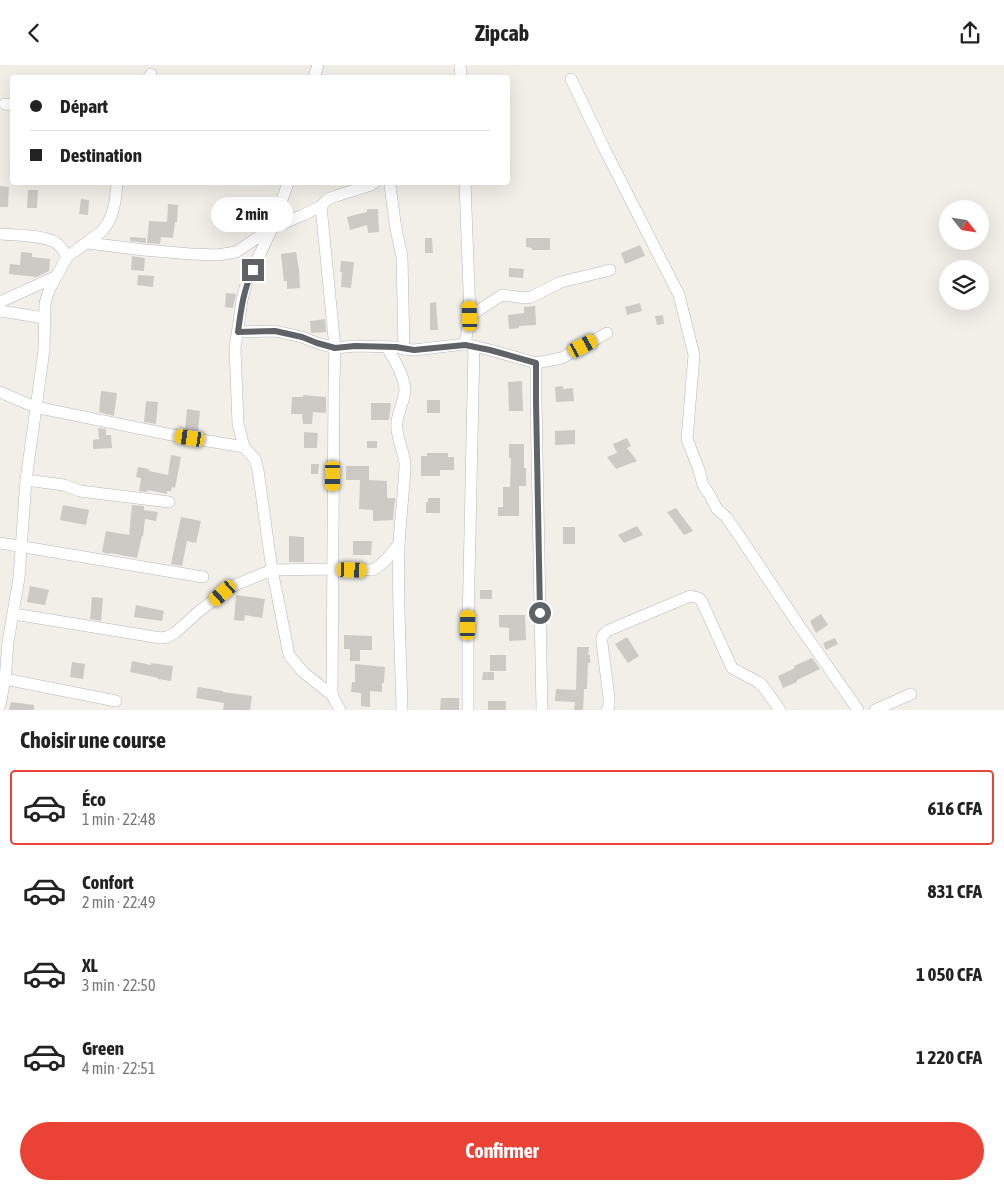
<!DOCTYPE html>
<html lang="fr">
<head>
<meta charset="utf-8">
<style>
  body { margin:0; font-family:"Asap Condensed",sans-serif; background:#f6f6f6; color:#222; height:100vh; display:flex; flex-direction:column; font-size:19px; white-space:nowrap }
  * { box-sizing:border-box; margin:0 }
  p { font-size:16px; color:#767676 }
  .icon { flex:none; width:28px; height:28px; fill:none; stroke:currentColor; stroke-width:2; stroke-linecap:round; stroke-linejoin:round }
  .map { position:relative; height:645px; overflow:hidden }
  .drawer { display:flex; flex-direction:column; background:#fff; flex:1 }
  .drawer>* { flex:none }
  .hud { position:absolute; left:10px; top:10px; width:500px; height:110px; border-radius:5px; box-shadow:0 5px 20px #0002; display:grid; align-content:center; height:110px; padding:0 20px; background:#fff }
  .needle { width:32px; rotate:120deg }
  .controls { position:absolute; left:939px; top:135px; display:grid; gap:10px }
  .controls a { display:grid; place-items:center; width:50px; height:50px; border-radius:50%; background:#fff; box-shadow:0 5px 20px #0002; font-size:25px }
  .end { position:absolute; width:22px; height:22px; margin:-11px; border:6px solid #5f6368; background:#fff; box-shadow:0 0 0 2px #fff }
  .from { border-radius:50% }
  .bubble { position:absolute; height:35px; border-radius:18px; background:#fff; box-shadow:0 5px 20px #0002; font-size:16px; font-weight:700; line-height:35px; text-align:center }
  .car { position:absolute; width:15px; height:30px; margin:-15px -8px; border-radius:6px; box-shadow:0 0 4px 1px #0007; background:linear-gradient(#f5c518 24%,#345 0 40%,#f5c518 0 76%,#345 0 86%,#f5c518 0) }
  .hud b { display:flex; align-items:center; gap:18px; height:48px; font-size:19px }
  .hud b+b { border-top:1px solid #e0e0e0 }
  .hud i { width:12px; height:12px; background:#222 }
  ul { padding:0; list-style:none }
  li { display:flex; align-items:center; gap:15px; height:75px; margin:0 10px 8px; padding:0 10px; border:2px solid transparent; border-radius:5px }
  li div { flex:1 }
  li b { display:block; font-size:19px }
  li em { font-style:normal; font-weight:700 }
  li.current { border-color:#ea4335 }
  li>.icon { width:45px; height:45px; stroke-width:1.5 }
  h2 { padding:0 20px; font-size:22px; line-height:60px }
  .primary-button { display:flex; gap:10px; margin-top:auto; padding:10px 20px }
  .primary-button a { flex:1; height:58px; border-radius:30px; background:#ea4335; color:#fff; font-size:20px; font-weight:700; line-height:58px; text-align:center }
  header { display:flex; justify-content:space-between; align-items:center; height:65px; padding:0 20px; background:#fff; font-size:22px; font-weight:700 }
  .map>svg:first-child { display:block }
  .building { fill:#cccac5 }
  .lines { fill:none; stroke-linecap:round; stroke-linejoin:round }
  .minor-casing { stroke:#b5b8bc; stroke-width:12 }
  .minor { stroke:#fff; stroke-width:11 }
  .route { stroke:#5f6368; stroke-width:6 }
</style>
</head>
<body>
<header><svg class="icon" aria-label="back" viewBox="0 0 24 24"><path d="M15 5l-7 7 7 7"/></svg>Zipcab<svg class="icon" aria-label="share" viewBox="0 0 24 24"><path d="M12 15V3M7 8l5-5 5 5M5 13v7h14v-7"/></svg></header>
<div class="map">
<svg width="1004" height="645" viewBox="0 0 1004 645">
  <rect width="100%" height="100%" fill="#f1efe8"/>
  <g class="building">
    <path d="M0 121 9 122 8 142H0Z"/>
    <path d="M28 125H38L37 143H27Z"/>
    <path d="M81 134 89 135 88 150 79 149Z"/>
    <path d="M168 139 178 140 177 157H175L173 173 161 172 160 179 147 178 149 156 167 157Z"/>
    <path d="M367 144H378L379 167 368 168 367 160 350 165 347 152 367 147Z"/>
    <path d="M130 172 146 173V178L130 176Z"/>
    <path d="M425 173H432L433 188H425Z"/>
    <path d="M526 173H550V185H532V183L526 182Z"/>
    <path d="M640 180 645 191 625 199 621 188Z"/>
    <path d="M21 187 32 188V192L50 194 49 206 37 212 9 209 10 199 20 200Z"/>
    <path d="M296 187 299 205 300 223 287 224V216H284L281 189Z"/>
    <path d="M132 191 144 193 145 194 144 206 131 205Z"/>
    <path d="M341 196 354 197 351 223 341 222 342 207H340Z"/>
    <path d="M509 203 524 204 523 213 509 212Z"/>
    <path d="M138 210 154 211 153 222 137 220Z"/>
    <path d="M226 228 236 229 233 243 225 242Z"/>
    <path d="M436 237 438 265H430V238Z"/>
    <path d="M640 238 642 246 627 250 625 242Z"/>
    <path d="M535 241 536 260 519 261V263L509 264 508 250 524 248V242Z"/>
    <path d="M663 250 664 259 657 260 655 251Z"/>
    <path d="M325 254 326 267 311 268 310 256Z"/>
    <path d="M522 316 523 346H509L508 317Z"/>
    <path d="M563 321V324L573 323 574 336 556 337 555 322Z"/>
    <path d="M101 326 117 328 114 351 99 347Z"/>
    <path d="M303 330 326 332V348L313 347 312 359H303L302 349H291L292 332H303Z"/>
    <rect x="427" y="335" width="13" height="13"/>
    <path d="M146 336 158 337 156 359 144 357Z"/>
    <path d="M371 338H391L389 355H371Z"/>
    <path d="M187 344 200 346 198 366 185 365Z"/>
    <path d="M98 363 106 364V370H111L112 383 93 384V375L99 374Z"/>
    <path d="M575 365V379L555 380V366Z"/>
    <path d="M304 367 318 368 317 383H304Z"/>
    <path d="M627 373 631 381 627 383 637 396 616 404 607 392 617 388 613 379Z"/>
    <rect x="367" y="376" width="10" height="7"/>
    <path d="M509 379H524V403H526V421H519V451H498V442H503V422H510L511 393H509Z"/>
    <path d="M427 388H448V392H454V405H440V411H421V391H427Z"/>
    <path d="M171 390 181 392 175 423 172 422 171 426H167V429L148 425 147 427 139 426 141 413 136 412 138 402 149 404V406L168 410Z"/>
    <path d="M311 399H319L318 409H311Z"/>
    <path d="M346 401H369V415L387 416V433H395L393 455 373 456V445L359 444 360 415H346Z"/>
    <path d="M428 433H440V448H426V437H428Z"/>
    <path d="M63 440 89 445 86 460 60 455Z"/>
    <path d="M132 440 144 441V445L158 447 156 456 145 454 143 471H142L137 493 110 488 109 489 102 487 106 466 129 470Z"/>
    <path d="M676 443 693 466 684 470 667 447Z"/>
    <path d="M181 452 201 456 196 478 187 476 182 501 171 499Z"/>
    <path d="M637 461 643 470 624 478 618 470Z"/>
    <rect x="563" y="462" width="12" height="17"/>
    <path d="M289 471 304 472V497H289Z"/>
    <path d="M353 476H372L371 490H353Z"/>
    <path d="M30 521 49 525 45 540 27 537Z"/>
    <rect x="480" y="525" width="12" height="9"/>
    <path d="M236 530 265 534 262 553 245 550 244 556 234 555Z"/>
    <path d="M92 532 103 533 101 556 90 554Z"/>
    <path d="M136 540 164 546 162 556 134 552Z"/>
    <path d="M821 549 828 560 816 568 810 556Z"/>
    <path d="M499 550H525L526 575 509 576V563L499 562Z"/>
    <path d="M344 570 372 571V585H360V596H350V584H344Z"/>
    <path d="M627 572 639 591 628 598 615 579Z"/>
    <path d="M835 573 838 579 826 585 823 578Z"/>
    <path d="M577 582H589L588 590 590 589V598H588L587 624H584L583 645H574L575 637 555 636 556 624 576 625Z"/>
    <rect x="490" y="590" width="16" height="16"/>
    <path d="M812 593 820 604 797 615V617L783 623 778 611 795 603 794 601Z"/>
    <path d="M132 596 151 600V598L173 601 171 616 158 614V613L130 607Z"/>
    <path d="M72 597 85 599 83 614 70 612Z"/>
    <path d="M355 599 385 602 384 618H382V627L370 626V642L361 641V628L351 627 352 617H355Z"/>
    <path d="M483 607H494V615H482Z"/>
    <path d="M198 622 223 626V627L252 631 250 645H223L224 638 196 633Z"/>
    <path d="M441 633H459V645H440Z"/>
    <rect x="488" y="636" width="18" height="9"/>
    <path d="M11 637 34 640V645H9Z"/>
  </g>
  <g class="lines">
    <defs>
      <g id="minor">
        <path d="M460 0 461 12"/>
        <path d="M149 12 151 9"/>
        <path d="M314 12 318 0"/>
        <path d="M571 14 606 87 679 230 694 290 687 374 699 405 703 420 709 429 717 444 726 452 740 472 798 559 858 645"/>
        <path d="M5 39 12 40"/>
        <path d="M288 118 272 163 246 219 242 235 235 283 238 359 244 382 255 394 258 405 272 505 277 529 289 590 303 607 332 630 340 645"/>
        <path d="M465 118 470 251"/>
        <path d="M390 121 396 164 402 192 404 284"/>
        <path d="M321 141 335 283 334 318 332 630"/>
        <path d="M0 169C16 170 41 170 55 177 61 181 64 186 67 192"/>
        <path d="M88 178 144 185 191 189 217 190 236 187 272 163 303 150 321 141 328 134 336 131 371 120 374 118"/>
        <path d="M0 237 55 212"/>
        <path d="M0 246 44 253"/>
        <path d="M238 267 275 266 302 272 317 278 335 283 355 281 396 282 404 284 414 285 465 279 490 285 536 298 562 293 607 268"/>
        <path d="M465 279 470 251 502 230 525 233 531 232 561 217 610 205"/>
        <path d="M387 282C394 295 403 308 405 324 405 335 398 346 397 357 395 373 405 386 405 401 404 428 400 455 399 481 397 536 401 591 402 645"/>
        <path d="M536 298V336L542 645"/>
        <path d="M0 327 35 342 172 370 244 382"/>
        <path d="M26 415 64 420 80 426 169 437"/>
        <path d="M0 478 203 512"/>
        <path d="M14 549 161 573 167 572 175 568 197 548 223 528 235 520 272 505 333 504 372 505C383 501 391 488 399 479"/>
        <path d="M5 614 116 636"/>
        <path d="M0 640 5 614 8 577 19 513 26 415 44 285 45 238 49 225 67 192 101 167 108 158 112 149 115 137 117 118"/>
        <path d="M468 645V560L474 281"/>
        <path d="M607 645 609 641V632L602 578C601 572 603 570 607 566L690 531 699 533 702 537 732 603 758 617 762 620 780 645"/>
        <path d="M875 645 911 629"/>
      </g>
    </defs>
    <use href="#minor" class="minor-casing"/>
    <use href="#minor" class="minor"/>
  </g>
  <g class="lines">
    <path class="route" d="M253 205C243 226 241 245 238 267L275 266 302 272 317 278 335 283 355 281 396 282 414 285 465 280 490 285 536 298V336L540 548"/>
  </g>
</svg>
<div class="controls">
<a><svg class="needle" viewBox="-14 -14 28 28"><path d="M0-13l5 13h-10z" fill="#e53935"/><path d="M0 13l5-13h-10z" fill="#767676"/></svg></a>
<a><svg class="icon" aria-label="layers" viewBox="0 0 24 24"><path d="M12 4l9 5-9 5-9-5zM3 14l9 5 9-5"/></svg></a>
</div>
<i class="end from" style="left:540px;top:548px"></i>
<i class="end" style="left:253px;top:205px"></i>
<div class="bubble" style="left:211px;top:132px;width:82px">2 min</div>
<i class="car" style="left:470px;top:251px;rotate:358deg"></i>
<i class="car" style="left:583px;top:281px;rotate:62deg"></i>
<i class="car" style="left:190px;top:373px;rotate:279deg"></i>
<i class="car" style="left:333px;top:411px;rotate:180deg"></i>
<i class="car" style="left:352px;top:505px;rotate:92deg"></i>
<i class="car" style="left:223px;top:528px;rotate:229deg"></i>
<i class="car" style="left:468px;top:560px;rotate:1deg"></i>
<div class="hud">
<b><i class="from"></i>Départ</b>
<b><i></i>Destination</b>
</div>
</div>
<section class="drawer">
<h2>Choisir une course</h2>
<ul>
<li class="current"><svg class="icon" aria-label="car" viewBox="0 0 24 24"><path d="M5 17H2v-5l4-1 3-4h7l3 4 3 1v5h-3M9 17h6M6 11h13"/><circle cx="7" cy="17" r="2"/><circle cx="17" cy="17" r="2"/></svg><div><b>Éco</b><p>1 min · 22:48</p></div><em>616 CFA</em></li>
<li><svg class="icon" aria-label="car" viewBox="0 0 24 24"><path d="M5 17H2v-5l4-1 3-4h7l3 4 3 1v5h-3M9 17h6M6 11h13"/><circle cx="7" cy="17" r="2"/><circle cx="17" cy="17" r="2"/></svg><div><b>Confort</b><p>2 min · 22:49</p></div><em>831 CFA</em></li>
<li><svg class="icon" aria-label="car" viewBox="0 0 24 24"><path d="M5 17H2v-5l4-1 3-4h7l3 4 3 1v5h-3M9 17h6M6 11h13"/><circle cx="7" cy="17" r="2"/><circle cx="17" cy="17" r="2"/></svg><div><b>XL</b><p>3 min · 22:50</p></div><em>1 050 CFA</em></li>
<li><svg class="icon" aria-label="car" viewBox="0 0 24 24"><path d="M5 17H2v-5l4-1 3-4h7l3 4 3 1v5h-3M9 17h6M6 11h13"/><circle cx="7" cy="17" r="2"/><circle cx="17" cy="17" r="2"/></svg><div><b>Green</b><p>4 min · 22:51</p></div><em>1 220 CFA</em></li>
</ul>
<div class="primary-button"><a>Confirmer</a></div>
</section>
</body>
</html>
